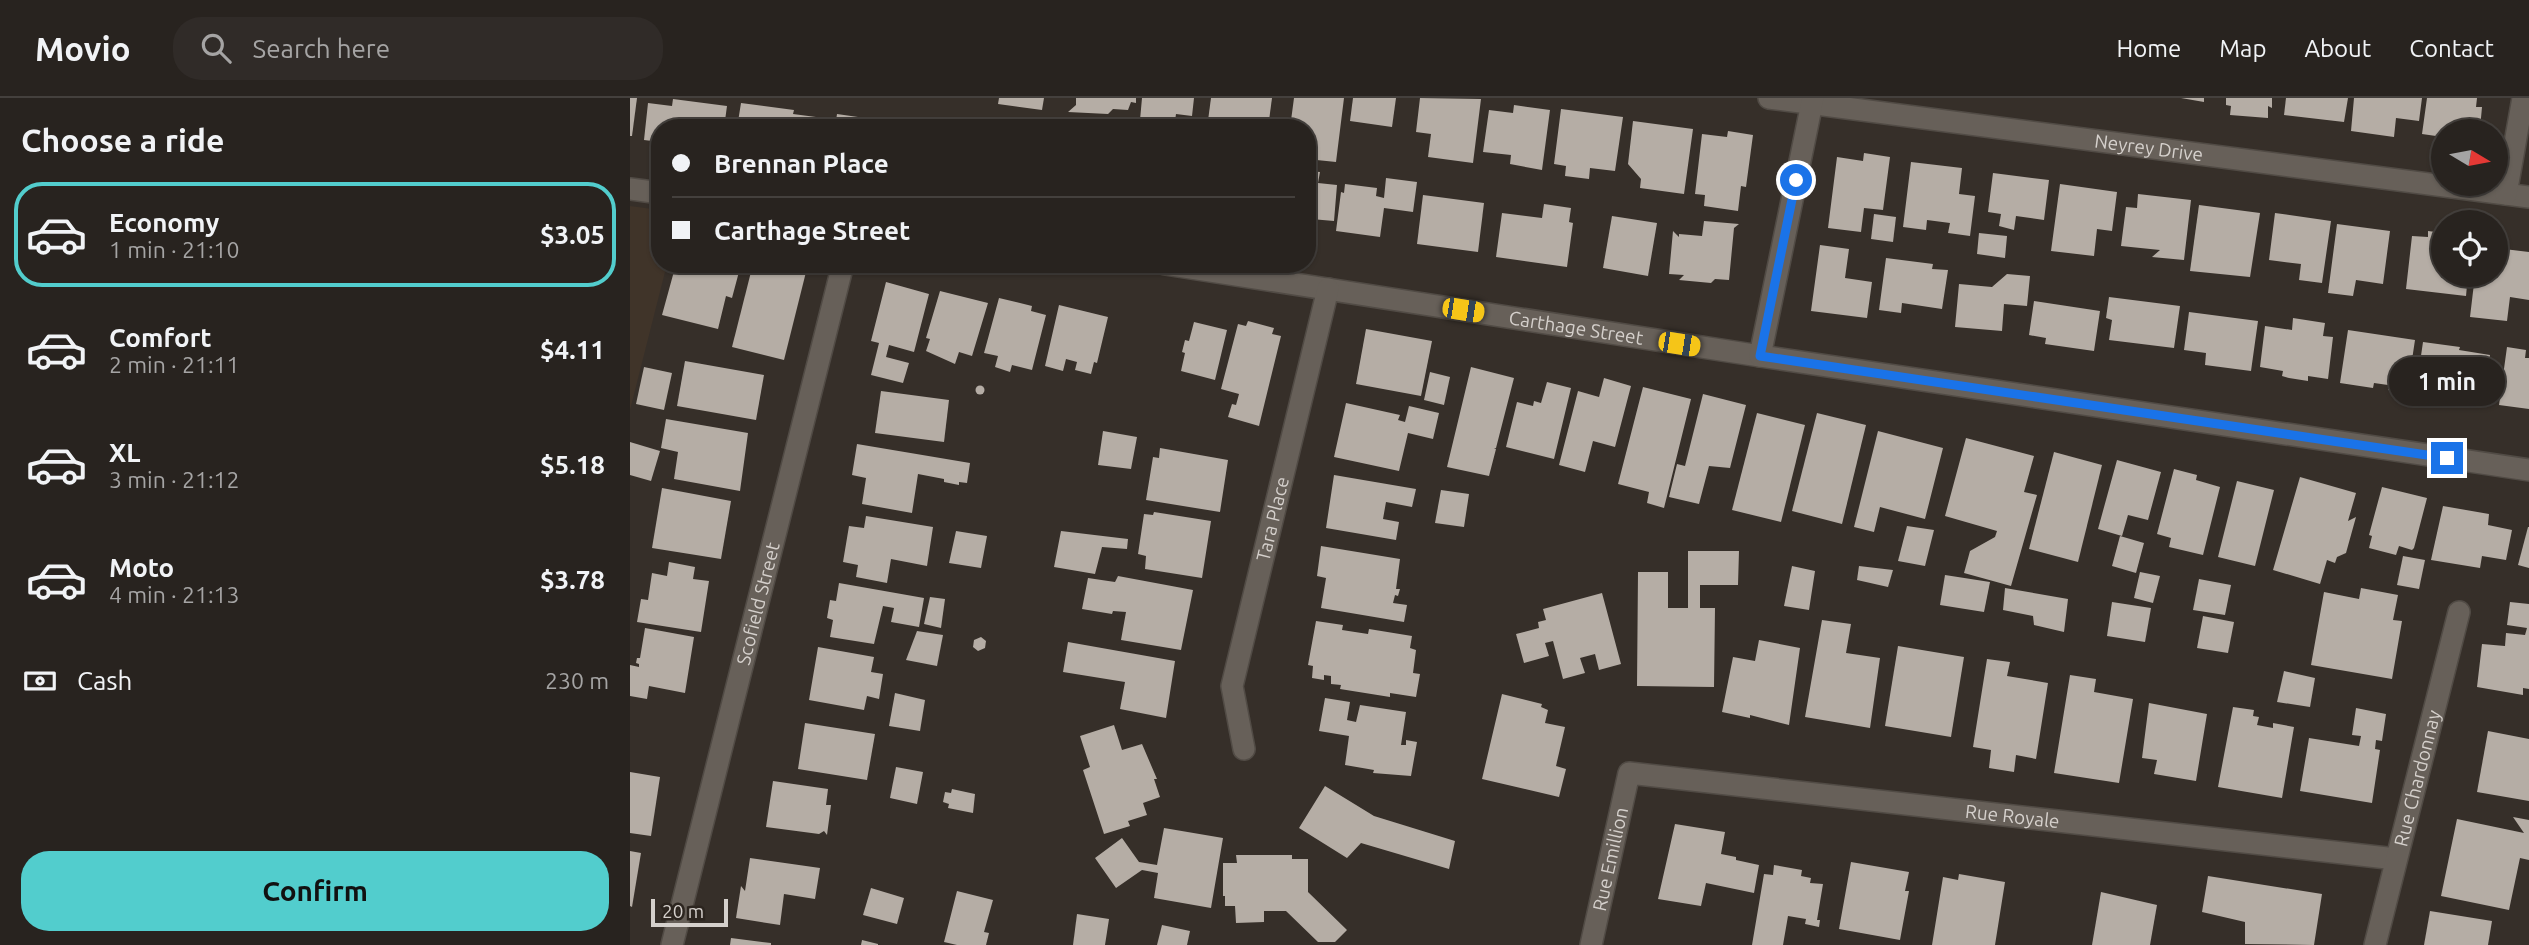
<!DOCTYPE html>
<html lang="en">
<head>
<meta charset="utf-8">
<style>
  body { margin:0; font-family:Ubuntu,sans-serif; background:#302b28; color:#f1f3f6; height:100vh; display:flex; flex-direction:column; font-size:26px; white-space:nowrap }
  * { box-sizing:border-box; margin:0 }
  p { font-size:23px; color:#a5a4a4 }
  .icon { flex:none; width:38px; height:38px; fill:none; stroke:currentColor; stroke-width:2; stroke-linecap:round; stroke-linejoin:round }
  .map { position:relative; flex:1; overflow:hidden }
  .details { display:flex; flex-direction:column; background:#28231f; width:630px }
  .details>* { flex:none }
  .top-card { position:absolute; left:21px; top:21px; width:665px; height:154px; border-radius:28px; box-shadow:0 2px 5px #0004,0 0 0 2px #44403d; display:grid; align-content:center; height:154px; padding:0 21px; background:#28231f }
  .needle { width:46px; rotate:100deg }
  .tools { position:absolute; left:1801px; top:21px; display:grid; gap:14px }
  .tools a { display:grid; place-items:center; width:77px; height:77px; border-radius:50%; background:#28231f; box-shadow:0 2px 5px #0004,0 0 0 2px #44403d; font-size:35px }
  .scale { position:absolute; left:21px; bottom:18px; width:77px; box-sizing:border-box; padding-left:7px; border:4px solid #d5d0cc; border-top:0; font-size:19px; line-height:24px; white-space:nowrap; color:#d5d0cc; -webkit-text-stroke:5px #2c251f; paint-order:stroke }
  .end { position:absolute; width:32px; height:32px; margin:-16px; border:9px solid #1a73e8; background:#fff; box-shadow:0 0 0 4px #fff }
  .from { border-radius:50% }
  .bubble { position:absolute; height:49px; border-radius:24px; background:#28231f; box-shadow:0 2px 5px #0004,0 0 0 2px #44403d; font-size:23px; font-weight:700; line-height:49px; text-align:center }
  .car { position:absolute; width:21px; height:42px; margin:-21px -10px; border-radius:9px; box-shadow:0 0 5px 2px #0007; background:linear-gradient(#f5c518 24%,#345 0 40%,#f5c518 0 76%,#345 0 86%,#f5c518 0) }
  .top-card b { display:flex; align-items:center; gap:24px; height:66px; font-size:26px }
  .top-card b+b { border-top:2px solid #44403d }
  .top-card i { width:18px; height:18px; background:#f1f3f6 }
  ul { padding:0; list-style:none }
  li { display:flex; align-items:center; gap:21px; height:105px; margin:0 14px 10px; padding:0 7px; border:4px solid transparent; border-radius:28px }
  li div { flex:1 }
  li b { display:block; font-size:26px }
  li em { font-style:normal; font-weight:700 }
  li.active { border-color:#52cdcd }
  li>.icon { width:63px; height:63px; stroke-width:1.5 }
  h2 { padding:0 21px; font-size:32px; line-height:84px }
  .pay { display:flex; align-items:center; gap:18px; height:77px; padding:0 21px; font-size:26px }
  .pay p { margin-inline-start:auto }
  .primary-button { display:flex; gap:14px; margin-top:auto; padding:14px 21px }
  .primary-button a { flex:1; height:80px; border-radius:28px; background:#52cdcd; color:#111; font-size:28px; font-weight:700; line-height:80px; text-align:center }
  header { display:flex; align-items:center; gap:42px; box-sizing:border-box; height:98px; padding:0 35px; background:#28231f; border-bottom:2px solid #44403d }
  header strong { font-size:33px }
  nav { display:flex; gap:38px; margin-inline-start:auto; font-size:24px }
  .search { width:490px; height:63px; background:#302b28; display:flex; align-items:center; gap:18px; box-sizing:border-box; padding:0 24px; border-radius:28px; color:#a5a4a4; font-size:26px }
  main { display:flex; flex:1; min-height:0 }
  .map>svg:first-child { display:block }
  .built { fill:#403429 }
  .building { fill:#b5ada5 }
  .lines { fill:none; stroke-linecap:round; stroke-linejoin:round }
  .minor-casing { stroke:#514b45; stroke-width:24 }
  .minor { stroke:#676059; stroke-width:21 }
  .route { stroke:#1a73e8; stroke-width:9 }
  .labels { text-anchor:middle; stroke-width:7; stroke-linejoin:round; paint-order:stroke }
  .street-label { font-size:19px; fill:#d5d0cc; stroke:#2c251f }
</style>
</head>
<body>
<header>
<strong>Movio</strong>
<div class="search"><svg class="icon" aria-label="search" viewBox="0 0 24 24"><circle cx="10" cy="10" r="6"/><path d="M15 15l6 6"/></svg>Search here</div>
<nav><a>Home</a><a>Map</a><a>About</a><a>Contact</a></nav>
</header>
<main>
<section class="details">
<h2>Choose a ride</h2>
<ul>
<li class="active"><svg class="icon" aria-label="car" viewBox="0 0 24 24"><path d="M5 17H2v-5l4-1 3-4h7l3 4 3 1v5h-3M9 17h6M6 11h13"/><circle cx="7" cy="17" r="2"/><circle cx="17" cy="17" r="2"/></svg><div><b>Economy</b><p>1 min · 21:10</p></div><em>$3.05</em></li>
<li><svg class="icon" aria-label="car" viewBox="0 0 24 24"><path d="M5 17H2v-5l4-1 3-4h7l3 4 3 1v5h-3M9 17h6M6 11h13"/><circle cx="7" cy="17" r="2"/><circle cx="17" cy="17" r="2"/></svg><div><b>Comfort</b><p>2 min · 21:11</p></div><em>$4.11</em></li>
<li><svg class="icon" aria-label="car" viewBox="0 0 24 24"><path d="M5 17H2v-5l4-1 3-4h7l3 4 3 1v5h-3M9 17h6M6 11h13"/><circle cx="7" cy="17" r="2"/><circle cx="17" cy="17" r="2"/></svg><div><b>XL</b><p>3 min · 21:12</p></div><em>$5.18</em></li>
<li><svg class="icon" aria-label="car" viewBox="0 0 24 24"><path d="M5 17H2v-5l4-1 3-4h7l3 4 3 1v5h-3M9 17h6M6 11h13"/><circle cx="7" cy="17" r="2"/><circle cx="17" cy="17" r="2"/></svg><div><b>Moto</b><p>4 min · 21:13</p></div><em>$3.78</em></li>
</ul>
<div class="pay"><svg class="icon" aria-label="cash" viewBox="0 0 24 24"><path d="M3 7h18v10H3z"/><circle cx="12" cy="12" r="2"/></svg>Cash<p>230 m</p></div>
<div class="primary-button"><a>Confirm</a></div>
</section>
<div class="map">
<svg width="1899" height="847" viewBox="0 0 1899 847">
  <rect width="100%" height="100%" fill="#362f29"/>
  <path class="built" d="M0 108 30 112V166H37L0 312Z"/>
  <g class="building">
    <path d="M0 0H7L2 38H0Z"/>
    <path d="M369 0H414L412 12 368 6Z"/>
    <path d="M446 0H506V5L501 4 498 12 483 11 478 16 438 14 446 7Z"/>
    <path d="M512 0H564L562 18 546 16 544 30 504 27 510 22Z"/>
    <path d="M581 0H642L638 30H577Z"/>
    <path d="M664 0H714L706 64 677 61V30H660Z"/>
    <path d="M723 0H766L762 29 720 23Z"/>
    <path d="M790 0 851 1 843 65 798 59 801 36 786 34Z"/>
    <path d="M1551 0H1574V4Z"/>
    <path d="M1596 0H1642V10L1638 8V20L1600 17 1601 8 1596 7Z"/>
    <path d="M1656 0H1718L1714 24 1654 17Z"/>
    <path d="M1724 0H1792L1789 23 1766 20 1764 39 1721 33Z"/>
    <path d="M1797 0H1847L1846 9H1852L1850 31 1827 27 1826 33H1813V39L1792 36Z"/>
    <path d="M43 1 97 8 94 30H30V44L14 42 18 5 42 8Z"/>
    <path d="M111 5 164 12 163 16 186 19 184 30H107Z"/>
    <path d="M884 7 920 12 912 72 880 66 881 57 853 54 859 12 883 15Z"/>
    <path d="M931 11 993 19 985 73 960 70 959 81 935 78 936 68 924 66Z"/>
    <path d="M207 16 277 26 276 30H205Z"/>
    <path d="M302 23 334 27 335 30H301Z"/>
    <path d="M1003 23 1063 31 1054 96 1010 90 1011 81 998 66Z"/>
    <path d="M1098 33 1123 37 1116 89 1111 88 1108 113 1074 108 1075 97 1065 96 1072 36 1097 39Z"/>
    <path d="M1234 55 1260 59 1253 112 1234 110 1231 134 1198 130 1207 59 1233 63Z"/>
    <path d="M1281 64 1332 70 1329 96 1345 98 1340 138 1318 135 1320 125 1297 122 1296 132 1273 129Z"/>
    <path d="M677 73 690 74 688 85 707 87 704 123 681 121 677 130Z"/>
    <path d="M1363 75 1419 82 1414 122 1386 118 1384 132 1369 128 1371 116 1358 114Z"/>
    <path d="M756 80 787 84 783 114 754 110 750 139 706 133 711 94 714 95 715 86 747 90 746 98 754 100Z"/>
    <path d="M1430 86 1487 94 1482 133 1467 131 1464 158 1421 153Z"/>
    <path d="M1508 96 1561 102 1554 162 1522 159 1530 152 1491 148 1496 109 1507 110Z"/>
    <path d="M793 97 854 105 848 154 787 146Z"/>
    <path d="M914 106 941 110 939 124 943 125 937 169 866 159 872 115 912 120Z"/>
    <path d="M1569 107 1630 115 1620 179 1560 173Z"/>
    <path d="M1645 115 1701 123 1692 185 1669 182 1671 166 1639 162Z"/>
    <path d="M1244 116 1266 119 1263 144 1241 141Z"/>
    <path d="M982 118 1027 125 1018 178 973 170Z"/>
    <path d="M1074 123 1109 126 1104 130 1099 182 1085 181 1081 185 1049 182 1054 177 1039 176 1043 133 1049 139V136L1072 138Z"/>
    <path d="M1707 126 1760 133 1753 186 1726 182 1723 198 1698 195Z"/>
    <path d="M1798 133 1813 135V177H1838L1836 198 1776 191 1782 138 1798 139Z"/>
    <path d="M1349 135 1377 138 1375 160 1347 156Z"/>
    <path d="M1866 146 1874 147V151L1899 154V202L1880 199 1877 223 1840 219 1845 177H1866Z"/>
    <path d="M1190 147 1219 151 1215 180 1242 184 1237 220 1181 213Z"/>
    <path d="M1256 160 1303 166 1302 171 1318 172 1312 211 1272 205 1271 215 1249 212Z"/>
    <path d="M46 166H98L110 170 102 200 96 198 88 231 32 217Z"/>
    <path d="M123 166H146L176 174 154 262 102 249Z"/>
    <path d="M1377 176 1400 178 1397 208 1374 206 1372 233 1325 229 1329 186 1362 189Z"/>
    <path d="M256 184 299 196 284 254 259 247 256 259 279 265 273 285 241 277 249 245 241 243Z"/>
    <path d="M310 193 358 205 342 258 329 254 325 266 296 253 300 241 296 240Z"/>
    <path d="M1479 199 1550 208 1544 250 1479 242 1482 222 1476 220Z"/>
    <path d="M369 200 402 208 401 213 416 217 402 272 382 267 380 274 365 269 368 258 354 255Z"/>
    <path d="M1404 203 1470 213 1464 253 1415 246 1416 240 1399 237Z"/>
    <path d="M429 207 478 219 467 265 464 264 461 276 445 272 447 264 436 261 433 273 415 268Z"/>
    <path d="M1559 214 1628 223 1621 273 1575 267 1576 255 1554 252Z"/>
    <path d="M1663 220 1695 225 1693 238 1703 239 1698 281 1678 278V283L1659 280 1652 278 1653 273 1630 269 1635 228 1662 232Z"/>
    <path d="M618 223 644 230 642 236 651 238 629 328 598 319 602 306 606 307 609 296 591 291 608 226 616 228Z"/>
    <path d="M564 224 597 232 585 282 551 273 555 255 552 254 555 242 559 243Z"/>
    <path d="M736 231 802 243 791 298 726 286Z"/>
    <path d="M1718 232 1785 242 1777 295 1758 292V287L1744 285 1743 290 1710 285Z"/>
    <path d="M1793 244 1830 249 1829 252 1860 257 1853 305 1820 300 1821 297 1786 292Z"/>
    <path d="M1877 249 1896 252 1895 260H1899V311L1869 307Z"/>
    <path d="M55 263 134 277 126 322 47 308Z"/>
    <path d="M14 269 42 275 34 312 6 306Z"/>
    <path d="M841 269 884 280 866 350 864 351H866L859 378 817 369Z"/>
    <path d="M800 274 820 279 814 307 794 302Z"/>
    <path d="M974 280 1001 288 985 349 963 343 955 374 929 367 948 293 969 299Z"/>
    <path d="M917 284 941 290 924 361 876 349 887 304 903 308 904 303 911 305Z"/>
    <circle cx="350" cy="292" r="4.5"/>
    <path d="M1013 289 1061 301 1034 410 1017 405 1019 394 988 386Z"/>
    <path d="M251 293 319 302 314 344 245 335Z"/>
    <path d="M1073 296 1116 307 1100 370 1079 368 1069 406 1039 399 1047 366 1055 368Z"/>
    <path d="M716 305 770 317 768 322 775 324 779 308 809 315 803 341 778 335 769 373 704 359Z"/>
    <path d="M1127 315 1175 327 1151 424 1102 412Z"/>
    <path d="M1187 315 1236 327 1212 426 1162 413Z"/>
    <path d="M36 321 118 335 110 393 44 381 48 354 31 350Z"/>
    <path d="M473 333 507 339 501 371 468 367Z"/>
    <path d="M1248 333 1313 350 1295 421 1250 409 1244 434 1224 429Z"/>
    <path d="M1336 340 1404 358 1394 394 1407 397 1381 488 1334 475 1340 453 1365 439 1367 433 1315 418Z"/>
    <path d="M0 344 30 353 21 383 0 377Z"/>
    <path d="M227 346 340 365 337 385 329 384V387L314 384V381L288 376 282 415 232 406 236 380 222 377Z"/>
    <path d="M530 350 598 362 590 414 516 402 523 359 529 360Z"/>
    <path d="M1424 354 1472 367 1448 464 1399 451Z"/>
    <path d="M1487 362 1531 374 1518 422 1498 417 1492 438 1468 431Z"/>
    <path d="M1544 371 1567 377 1566 382 1590 389 1573 457 1539 449 1541 440 1527 436Z"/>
    <path d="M704 377 786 391 782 409 756 404 753 421 769 424 766 442 696 430Z"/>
    <path d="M1670 379 1726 395 1718 423 1726 419 1716 455 1707 459 1705 465 1697 462 1690 486 1643 472Z"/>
    <path d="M1607 383 1644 392 1625 468 1588 459Z"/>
    <path d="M1752 389 1797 400 1784 450 1782 452 1769 448 1766 457 1739 450 1742 438 1739 437Z"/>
    <path d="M32 390 101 403 91 461 22 450Z"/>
    <path d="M811 392 839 396 834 429 805 425Z"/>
    <path d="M1813 408 1859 416 1858 427 1882 432 1876 462 1852 458 1850 470 1801 462Z"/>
    <path d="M524 414 581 423 572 480 515 471 516 458 508 456 514 416 523 417Z"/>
    <path d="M236 418 303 429 297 468 261 461 257 485 226 479 228 467 213 464 219 428 234 430Z"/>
    <path d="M1277 428 1304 432 1295 468 1268 463Z"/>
    <path d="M1898 429H1899V470L1888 467Z"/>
    <path d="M326 433 357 438 351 470 319 465Z"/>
    <path d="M431 433 498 441 497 451 472 449 465 476 424 469Z"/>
    <path d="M1490 438 1514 445 1506 475 1482 468Z"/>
    <path d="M691 448 770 461 766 491H770L768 498 765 497 763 505 777 507 774 524 691 510 696 480 687 478Z"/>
    <path d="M1058 453H1109L1108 487H1070V510H1085L1084 589 1007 588 1008 474H1038V510H1058Z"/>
    <path d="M1773 458 1795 462 1789 491 1767 487Z"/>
    <path d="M39 464 65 469 63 481 79 483 71 534 7 524 11 501 18 502 22 475 37 478Z"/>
    <path d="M1162 468 1185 473 1179 512 1154 508Z"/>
    <path d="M1229 468 1263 472 1258 489 1227 482Z"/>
    <path d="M1510 474 1530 478 1523 505 1504 500Z"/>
    <path d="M1315 477 1360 484 1354 514 1310 507Z"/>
    <path d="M488 478 563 492 551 552 491 542 496 514 483 513 482 516 452 511 458 480 485 484Z"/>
    <path d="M1569 481 1601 487 1595 517 1563 512Z"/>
    <path d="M209 485 294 500 289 529 261 524 264 510 253 508 244 546 200 539 203 522 197 520 200 502 206 503Z"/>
    <path d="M1375 490 1438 501 1434 534 1404 527 1403 518 1373 512Z"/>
    <path d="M1731 490 1768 497 1763 522 1772 523 1762 581 1681 567 1694 494 1729 501Z"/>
    <path d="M972 495 991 566 969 572 965 556 950 560 955 575 933 581 923 543 915 545 919 558 894 565 886 536 909 530 908 524 916 522 913 511Z"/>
    <path d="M300 499 315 501 311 530 294 526Z"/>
    <path d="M1482 504 1521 510 1515 544 1477 538Z"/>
    <path d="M1880 504 1899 506V591L1893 590V597L1847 589 1852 546 1875 548 1876 535 1895 537 1897 530 1877 527Z"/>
    <path d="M1573 518 1604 524 1598 555 1567 550Z"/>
    <path d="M1192 522 1221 526 1216 555 1250 560 1240 630 1175 619Z"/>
    <path d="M686 523 713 527 712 532 738 536 739 531 782 538 780 550 786 552 783 575 790 576 786 599 760 595V599L710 591 711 587 701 586V578L694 577V582L682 580 683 568 678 567Z"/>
    <path d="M15 530 64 539 55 595 19 588 17 601 0 598V567L9 569V566L6 565 7 560H10Z"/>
    <path d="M287 533 313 537 307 568 276 562Z"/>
    <path d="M351 539 356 543 355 550 348 553 343 549 344 542Z"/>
    <path d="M1129 542 1170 550 1159 627 1120 617V620L1092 614 1103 559 1125 563Z"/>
    <path d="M438 544 545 563 536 620 490 611 495 584 433 574Z"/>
    <path d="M1268 548 1334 559 1321 639 1255 628Z"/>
    <path d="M188 549 244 559 241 574 253 576 249 601 237 598 234 612 179 602Z"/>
    <path d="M1357 561 1380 564 1377 578 1418 585 1406 661 1386 657 1384 674 1359 670 1361 652 1343 649Z"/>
    <path d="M1654 573 1685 580 1680 609 1647 604Z"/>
    <path d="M1440 577 1466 581 1464 594 1503 601 1489 685 1424 675Z"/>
    <path d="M265 595 295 602 290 633 259 628Z"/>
    <path d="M872 596 912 606 911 609 918 612 915 625 935 629 926 668 936 671 929 699 852 681Z"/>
    <path d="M695 600 720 604 717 622 726 624 730 607 776 614 771 647H776V642L787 644 781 678 743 675 744 672 715 667 719 638 689 633Z"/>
    <path d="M1519 605 1577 616 1566 683 1524 676 1527 662 1512 660Z"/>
    <path d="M1603 609 1624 612 1623 618 1629 619 1627 627 1643 630V625L1664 629 1652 700 1588 689Z"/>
    <path d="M1726 610 1756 616 1752 643 1746 642 1745 651 1750 652 1742 705 1670 693 1679 640 1729 648 1731 638 1722 637Z"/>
    <path d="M175 625 245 636 237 682 168 671Z"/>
    <path d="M484 627 492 652 512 646 527 681H524L530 699 513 705 517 717 498 723 500 728 474 736 453 672 460 669 450 638Z"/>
    <path d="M1858 633 1899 641V703L1847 694Z"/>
    <path d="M266 669 293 674 287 706 260 700Z"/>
    <path d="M0 674 30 679 21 738 0 735Z"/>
    <path d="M143 683 198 691 196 707H201L197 737 194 733 189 736 136 729Z"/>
    <path d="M695 688 744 718 825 743 819 771 731 745 717 760 669 730Z"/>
    <path d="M322 691 345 696 343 715 318 710 319 706 313 704 315 694 321 695Z"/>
    <path d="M1883 719 1899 722V762L1890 760 1879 812 1811 798 1827 721 1894 735Z"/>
    <path d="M1045 726 1095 734 1091 756 1106 759V762L1129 767 1124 795 1076 785 1071 808 1028 801Z"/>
    <path d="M534 730 593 740 581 810 524 800 528 775 512 772 486 790 465 760 492 740 509 764 527 767Z"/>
    <path d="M0 753 11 755 2 809 0 808Z"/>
    <path d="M606 757H662V761H678V794L717 832 705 844H688L656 813H634V824L606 825 605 808H595V798H593V765H607Z"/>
    <path d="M120 760 190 770 185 801 154 796 150 827 106 820 111 788 115 793Z"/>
    <path d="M1221 764 1279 774 1275 793H1279L1270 842 1209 831Z"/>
    <path d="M1144 767 1172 772 1171 778 1181 780 1180 785 1193 786 1187 822H1190L1189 829 1175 826 1176 821 1158 818 1153 847H1122L1134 776 1143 777Z"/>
    <path d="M1329 776 1375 784 1365 847H1302L1313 779 1328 782Z"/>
    <path d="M1578 778 1692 796 1684 847 1615 846V824L1572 814Z"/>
    <path d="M241 790 274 800 267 826 233 817Z"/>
    <path d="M327 793 363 802 354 834 359 835 356 847H327L314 844Z"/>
    <path d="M1471 794 1527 807 1520 847H1462Z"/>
    <path d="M1800 813 1862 823 1858 847H1794Z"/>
    <path d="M447 816 479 821 475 847H443Z"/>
    <path d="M532 827 560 833 557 847H527Z"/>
    <path d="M101 840 141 845V847H100Z"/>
    <path d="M232 842 248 846V847H231Z"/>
  </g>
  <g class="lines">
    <defs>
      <g id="minor">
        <path id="s1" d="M1139 0 1899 99"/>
        <path d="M0 91 30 95"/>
        <path d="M1876 96 1893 0"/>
        <path id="s2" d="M535 166 1130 258 1899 372"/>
        <path d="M1130 258 1183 0"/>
        <path id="s3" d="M614 651 602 588 698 191"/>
        <path id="s4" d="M42 847 213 166"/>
        <path id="s5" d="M961 847 999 675 1766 761"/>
        <path id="s6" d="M1745 847 1829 514"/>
      </g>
    </defs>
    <use href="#minor" class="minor-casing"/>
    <use href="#minor" class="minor"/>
  </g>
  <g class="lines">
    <path class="route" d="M1166 82 1130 258 1817 360"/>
  </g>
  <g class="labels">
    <g class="street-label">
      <text dy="7" stroke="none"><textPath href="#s1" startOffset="383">Neyrey Drive</textPath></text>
      <text dy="7" stroke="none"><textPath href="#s2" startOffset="416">Carthage Street</textPath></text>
      <text dy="7" stroke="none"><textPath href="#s3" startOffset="236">Tara Place</textPath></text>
      <text dy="7" stroke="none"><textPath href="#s4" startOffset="352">Scofield Street</textPath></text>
      <text dy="7" stroke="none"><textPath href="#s6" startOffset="172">Rue Chardonnay</textPath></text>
      <text dy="7" stroke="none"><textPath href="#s5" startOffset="562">Rue Royale</textPath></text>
      <text dy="7" stroke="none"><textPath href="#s5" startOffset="88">Rue Emillion</textPath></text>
    </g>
  </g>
</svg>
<div class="tools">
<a><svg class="needle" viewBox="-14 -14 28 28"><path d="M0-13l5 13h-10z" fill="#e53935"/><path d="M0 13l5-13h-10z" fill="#a5a4a4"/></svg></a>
<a><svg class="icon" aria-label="locate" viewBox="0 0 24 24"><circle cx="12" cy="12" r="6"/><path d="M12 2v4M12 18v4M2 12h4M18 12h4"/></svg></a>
</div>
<div class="scale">20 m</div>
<i class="end from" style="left:1166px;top:82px"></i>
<i class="end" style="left:1817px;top:360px"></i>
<div class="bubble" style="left:1759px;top:259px;width:116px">1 min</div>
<i class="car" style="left:833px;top:212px;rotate:99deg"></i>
<i class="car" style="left:1049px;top:246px;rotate:99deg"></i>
<div class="top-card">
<b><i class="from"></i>Brennan Place</b>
<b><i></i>Carthage Street</b>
</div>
</div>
</main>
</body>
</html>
